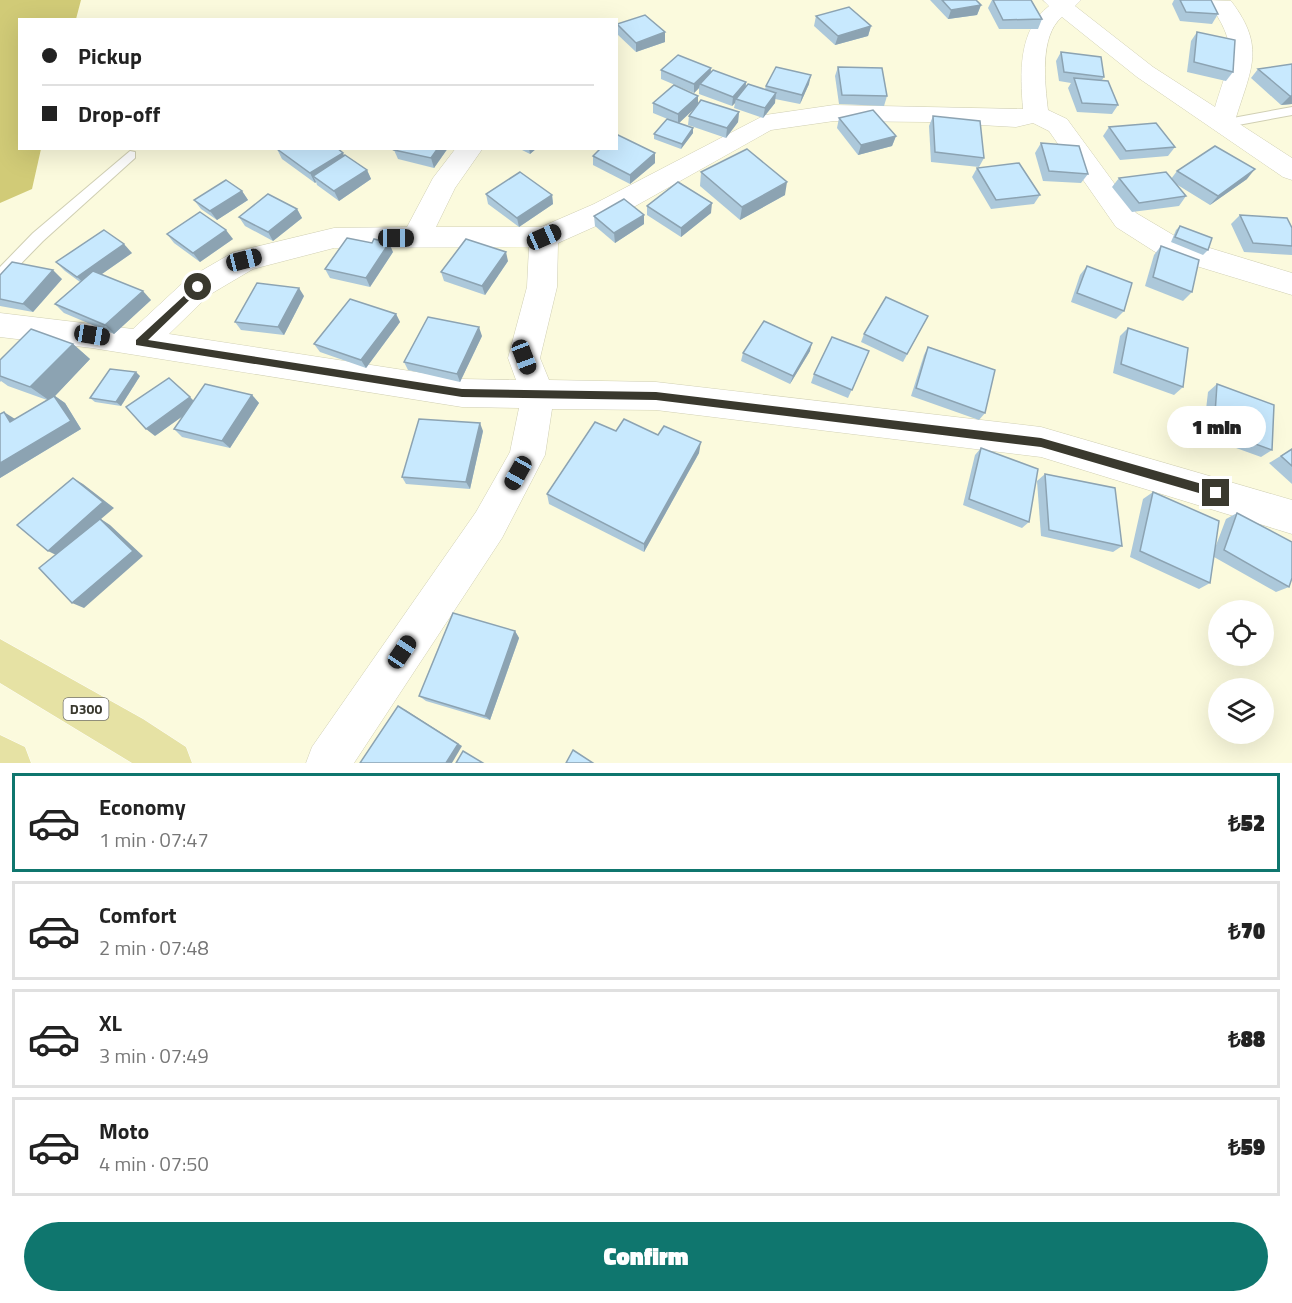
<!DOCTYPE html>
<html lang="en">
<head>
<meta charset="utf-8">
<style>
  body { margin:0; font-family:"Titillium Web",sans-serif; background:#f2f2f2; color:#222; height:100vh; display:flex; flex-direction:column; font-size:22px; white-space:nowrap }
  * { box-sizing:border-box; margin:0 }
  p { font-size:20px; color:#767676 }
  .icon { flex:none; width:33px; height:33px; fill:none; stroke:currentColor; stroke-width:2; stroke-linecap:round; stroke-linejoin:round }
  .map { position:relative; height:763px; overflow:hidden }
  .drawer { display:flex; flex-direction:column; background:#fff; flex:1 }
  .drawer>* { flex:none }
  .top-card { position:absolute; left:18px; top:18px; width:600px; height:132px; border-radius:0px; box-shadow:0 6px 24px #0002; display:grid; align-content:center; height:132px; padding:0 24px; background:#fff }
  .controls { position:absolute; left:1208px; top:600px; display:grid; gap:12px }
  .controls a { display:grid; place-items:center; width:66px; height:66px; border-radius:50%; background:#fff; box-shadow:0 6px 24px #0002; font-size:30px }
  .end { position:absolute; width:27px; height:27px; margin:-14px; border:8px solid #3a392e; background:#fff; box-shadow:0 0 0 3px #fff }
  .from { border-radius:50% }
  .bubble { position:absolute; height:42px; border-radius:21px; background:#fff; box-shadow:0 6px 24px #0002; font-size:20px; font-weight:800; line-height:42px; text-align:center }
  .car { position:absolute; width:18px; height:36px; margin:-18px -9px; border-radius:8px; box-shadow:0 0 4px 2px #0007; background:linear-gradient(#222 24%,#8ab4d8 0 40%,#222 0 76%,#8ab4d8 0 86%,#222 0) }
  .top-card b { display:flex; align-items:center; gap:21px; height:57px; font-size:22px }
  .top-card b+b { border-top:2px solid #e0e0e0 }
  .top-card i { width:15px; height:15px; background:#222 }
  ul { padding:10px 0 0; list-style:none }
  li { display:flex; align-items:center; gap:18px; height:99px; margin:0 12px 9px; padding:0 12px; border:3px solid #e0e0e0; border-radius:0px }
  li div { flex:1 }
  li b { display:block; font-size:22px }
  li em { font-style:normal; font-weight:800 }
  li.current { border-color:#0f766e }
  li>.icon { width:54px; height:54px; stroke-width:1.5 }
  .action { display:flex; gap:12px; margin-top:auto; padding:12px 24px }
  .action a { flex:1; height:69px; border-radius:36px; background:#0f766e; color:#fff; font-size:24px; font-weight:800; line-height:69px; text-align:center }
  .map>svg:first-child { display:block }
  .green { fill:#d1cb77 }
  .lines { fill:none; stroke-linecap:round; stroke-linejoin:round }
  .service-casing { stroke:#d0cfb3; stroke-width:2 }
  .minor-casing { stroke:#d0cfb3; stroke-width:1 }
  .trunk-casing { stroke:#fff; stroke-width:1 }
  .service { fill:#fff; fill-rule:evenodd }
  .minor { fill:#fff; fill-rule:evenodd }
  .trunk { fill:#e6e2a4; fill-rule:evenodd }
  .wall { fill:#acc8da }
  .shaded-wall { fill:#8ca3b2 }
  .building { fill:#c8e9fe; stroke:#8ca3b2; stroke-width:1.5 }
  .route { fill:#3a392e }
  .labels { text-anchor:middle; stroke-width:4.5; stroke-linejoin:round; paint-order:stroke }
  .shield { fill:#fff; stroke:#75746d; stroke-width:1.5 }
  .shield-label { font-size:14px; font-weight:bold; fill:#3a392e }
</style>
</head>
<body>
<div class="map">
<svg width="1292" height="763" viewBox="0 0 1292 763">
  <rect width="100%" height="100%" fill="#fbfadd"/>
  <path class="green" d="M0 0H81L76 19 20 20V148L41 149 32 189 0 203Z"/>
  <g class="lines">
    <defs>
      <g id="service">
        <path d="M1292 107V115L1222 128 1216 124 1222 120Z"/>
        <path d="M130 151 135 152V158L43 241 5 280 0 282V267L33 233Z"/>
      </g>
      <path id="minor" d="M1043 0H1081L1075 6 1153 67 1215 107C1231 55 1240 48 1207 0L1231 1C1267 48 1250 70 1235 121L1292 158V180L1283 177 1137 77 1062 17C1039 36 1045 84 1048 110L1067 119 1136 213 1180 239 1292 273V295L1160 255 1116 227 1049 131 1033 123 1016 127 927 122 834 121 771 130 614 218 558 243 557 287 540 358 549 380 656 382 1041 427 1292 500V534L1041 457 656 410 552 409 545 455 502 538 354 763H306L312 747 476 512 510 452 519 408 462 407 92 348 0 337V313L133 329 187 279 234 252 334 228 407 227 433 178 456 148H483L455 188 436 227H541L594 204 765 115 834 105 1023 109C1020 74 1018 30 1049 6ZM529 247 527 287 508 358 516 380 462 379 169 334 209 295 253 269 334 248Z"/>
      <g id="trunk">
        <path d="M0 639 143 719 186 747 192 763H132L0 683Z"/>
        <path d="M0 735 25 747 31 763H0Z"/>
      </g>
    </defs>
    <use href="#service" class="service-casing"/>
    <use href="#minor" class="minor-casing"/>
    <use href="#trunk" class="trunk-casing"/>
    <use href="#service" class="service"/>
    <use href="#minor" class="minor"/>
    <use href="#trunk" class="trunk"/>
  </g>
  <g class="wall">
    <path d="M930 0H976L981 5 977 15 948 19Z"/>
    <path d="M992 0H1031L1042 19 1038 29H999L988 8Z"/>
    <path d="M1174 0H1211L1218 14 1212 24 1180 21 1172 4Z"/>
    <path d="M816 16 871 26 868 36 835 45 814 26Z"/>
    <path d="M617 24 665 32V42L636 52 617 34Z"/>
    <path d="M1197 32 1233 72 1226 81 1187 72 1191 41Z"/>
    <path d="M1061 52 1104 77 1102 80 1118 105 1112 114 1077 112 1068 88 1071 83 1059 81 1056 61Z"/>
    <path d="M1292 64V104L1281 105 1251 78 1258 69Z"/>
    <path d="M838 67 887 96 884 106 839 104 835 76Z"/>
    <path d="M711 68V72L746 82V86L765 89 766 86 809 84 800 104 775 99V103L763 118 734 108 735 103 732 106 699 94V88L694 93 661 79V70Z"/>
    <path d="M653 103 698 104 739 112 738 122 726 138 688 125 689 116 694 109 679 123 693 133 681 149 654 139V134L670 120 653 113Z"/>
    <path d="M933 116 984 158 979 167 931 162 929 126Z"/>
    <path d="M839 118 896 136 892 146 858 155 837 128Z"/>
    <path d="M1109 127 1175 147 1168 156 1120 160 1103 136Z"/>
    <path d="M1041 143 1088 174 1081 183 1043 181 1035 153Z"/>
    <path d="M448 148 434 168 398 159 394 150Z"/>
    <path d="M518 148H537L530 154Z"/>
    <path d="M277 149 344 155 367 170 371 179 339 201 317 185 316 182 315 183 282 159Z"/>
    <path d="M655 153V163L630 184 593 165V156Z"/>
    <path d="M977 168 1040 195 1034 204 991 209 972 177Z"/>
    <path d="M1177 171 1247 179 1210 205 1176 184 1186 196 1179 206 1132 212 1112 187 1119 178 1171 179Z"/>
    <path d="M701 172 785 195 740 220 700 186Z"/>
    <path d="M242 191 248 200 217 220 201 209 194 200Z"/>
    <path d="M486 194 552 195 553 204 519 227 488 204Z"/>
    <path d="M647 206 711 213 681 237 647 215Z"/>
    <path d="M297 209 302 218 273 241 245 226 239 217Z"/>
    <path d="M644 215V224L615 243 595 226 594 216Z"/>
    <path d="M1240 215 1292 228V255L1244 252 1231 224Z"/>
    <path d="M1180 226 1208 250 1203 255 1171 242 1176 230Z"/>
    <path d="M167 234 233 239 200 262 174 243Z"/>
    <path d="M1161 246 1192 292 1183 301 1145 286 1154 255Z"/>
    <path d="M393 252 370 287 330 278 325 269Z"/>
    <path d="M132 253 102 274 151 300 114 334 64 313 55 304 80 282 65 271 56 262Z"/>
    <path d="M508 261 485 295 444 281 441 272Z"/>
    <path d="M1087 266 1124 311 1116 319 1071 302 1080 275Z"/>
    <path d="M0 275 62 279 33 312 0 306Z"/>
    <path d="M304 296 284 335 241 330 235 322Z"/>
    <path d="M396 314 400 322 366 368 320 352 314 344Z"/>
    <path d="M928 316 903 362 861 342 864 334Z"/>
    <path d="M1128 328 1183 387 1174 395 1113 373 1120 336Z"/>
    <path d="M482 336 460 382 408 370 404 362Z"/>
    <path d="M73 344 90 359 55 396 65 403 81 429 0 478V414L15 419 47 400 8 386 1 381 0 382V360Z"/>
    <path d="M928 347 985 413 979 420 911 396 924 355Z"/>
    <path d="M810 351 790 384 741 361 743 353Z"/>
    <path d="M869 351 848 398 811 383 814 374Z"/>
    <path d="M140 376 121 406 95 402 90 398Z"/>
    <path d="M1217 384 1272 450 1261 457 1203 436 1208 392Z"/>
    <path d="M252 395 259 403 230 448 182 437 174 429 183 416 155 436 193 401Z"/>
    <path d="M483 431 470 489 406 484 402 477Z"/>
    <path d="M616 431 658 435 699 453 644 552 549 504 547 494Z"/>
    <path d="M981 448 1029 522 1022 528 963 505 975 455Z"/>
    <path d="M1292 449V484L1269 463Z"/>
    <path d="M1045 474 1122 546 1113 552 1041 536 1037 481Z"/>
    <path d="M1153 492 1215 548 1226 519 1237 513 1289 587 1276 592 1214 557 1210 583 1199 589 1130 557 1143 499Z"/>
    <path d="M515 631 519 638 490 720 426 701 419 696Z"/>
  </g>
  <g class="shaded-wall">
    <path d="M981 5 977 15 948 19 951 10Z"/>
    <path d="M871 26 868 36 835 45 838 36Z"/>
    <path d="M665 32V42L636 52V43Z"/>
    <path d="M711 68 710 78 700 84 699 88 694 93V84Z"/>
    <path d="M811 75 809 84 800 104 802 95Z"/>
    <path d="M746 82 745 92 736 99 735 103 732 106 733 97Z"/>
    <path d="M776 93 775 103 763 118 765 108Z"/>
    <path d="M698 96V105L678 124V114Z"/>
    <path d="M1290 96H1292V104L1281 105Z"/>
    <path d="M739 112 738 122 726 138 727 128Z"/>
    <path d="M693 128V133L681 149 682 144Z"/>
    <path d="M896 136 892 146 858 155 861 145Z"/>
    <path d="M438 148H448L434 168 431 158Z"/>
    <path d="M529 148H537L530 154Z"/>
    <path d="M343 153 347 163 313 176 316 182 315 183 310 173Z"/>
    <path d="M655 153V163L630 184V175Z"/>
    <path d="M1255 169 1247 179 1210 205 1218 196Z"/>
    <path d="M367 170 371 179 339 201 334 191Z"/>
    <path d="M787 182 785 195 740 220 742 207Z"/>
    <path d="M242 191 248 200 217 220 210 211Z"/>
    <path d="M552 195 553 204 519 227 517 218Z"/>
    <path d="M712 203 711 213 681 237V228Z"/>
    <path d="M297 209 302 218 273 241 268 232Z"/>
    <path d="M644 215V224L615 243 614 233Z"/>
    <path d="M226 230 233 239 200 262 193 253Z"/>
    <path d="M389 243 393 252 370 287 366 278Z"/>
    <path d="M124 244 132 253 86 285 77 277Z"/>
    <path d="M506 252 508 261 485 295 482 286Z"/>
    <path d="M53 270 62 279 33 312 23 304Z"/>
    <path d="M299 288 304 296 284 335 278 327Z"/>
    <path d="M143 291 151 300 114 334 105 325Z"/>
    <path d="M396 314 400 322 366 368 361 360Z"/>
    <path d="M479 327 482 336 460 382 457 374Z"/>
    <path d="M812 343 810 351 790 384 793 376Z"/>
    <path d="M73 344 90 359 55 396 65 403 81 429 0 478V463L50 401 30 387Z"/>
    <path d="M136 372 140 376 121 406 116 402Z"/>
    <path d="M252 395 259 403 230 448 222 441Z"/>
    <path d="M190 397 198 405 155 436 146 429Z"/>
    <path d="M4 412 15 419 10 422Z"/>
    <path d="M480 423 483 431 470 489 466 482Z"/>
    <path d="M701 442 699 453 644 552V544Z"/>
    <path d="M73 478 83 484 114 508 101 519 110 525 143 556 84 608 72 603 60 557 48 551Z"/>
    <path d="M515 631 519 638 490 720 485 716Z"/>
    <path d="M404 709 462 746 452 763H446Z"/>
  </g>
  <g class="building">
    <path d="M942 0H976L981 5 951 10Z"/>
    <path d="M993 0H1031L1042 19 1003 20Z"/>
    <path d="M1180 0H1211L1218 14 1186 12Z"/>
    <path d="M849 7 871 26 838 36 816 16Z"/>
    <path d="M645 15 665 32 636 43 617 24Z"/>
    <path d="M1197 32 1235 40 1233 72 1194 62Z"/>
    <path d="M1061 52 1101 57 1104 77 1064 72Z"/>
    <path d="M678 55 711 68 694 84 661 70Z"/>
    <path d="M1292 64V96H1290L1258 69Z"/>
    <path d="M776 67 811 75 802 95 766 86Z"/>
    <path d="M838 67 882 68 887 96 842 95Z"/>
    <path d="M713 70 746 82 733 97 700 84Z"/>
    <path d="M1074 78 1108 81 1118 105 1082 103Z"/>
    <path d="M748 84 776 93 765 108 736 99Z"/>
    <path d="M674 85 698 96 678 114 653 103Z"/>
    <path d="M701 100 739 112 727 128 689 116Z"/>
    <path d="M873 110 896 136 861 145 839 118Z"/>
    <path d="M933 116 980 121 984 158 935 152Z"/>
    <path d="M667 119 693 128 682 144 654 134Z"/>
    <path d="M1156 123 1175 147 1126 151 1109 127Z"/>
    <path d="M618 135 655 153 630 175 593 156 601 148H616V136Z"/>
    <path d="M1041 143 1079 146 1088 174 1049 171Z"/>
    <path d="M1215 146 1255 169 1218 196 1177 171Z"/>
    <path d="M278 148H337L343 153 310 173 277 149Z"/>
    <path d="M396 148H438L431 158 394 150Z"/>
    <path d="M747 149 787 182 742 207 701 172Z"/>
    <path d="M345 155 367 170 334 191 313 176Z"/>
    <path d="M1019 163 1040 195 996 200 977 168Z"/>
    <path d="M520 172 552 195 517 218 486 194Z"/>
    <path d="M1166 172 1186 196 1139 203 1119 178Z"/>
    <path d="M226 180 242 191 210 211 194 200Z"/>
    <path d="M678 182 712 203 681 228 647 206Z"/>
    <path d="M268 194 297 209 268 232 239 217Z"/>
    <path d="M624 199 644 215 614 233 594 216Z"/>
    <path d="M200 212 226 230 193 253 167 234Z"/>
    <path d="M1240 215 1287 218 1292 228V246L1253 243Z"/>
    <path d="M1180 226 1212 238 1208 250 1175 237Z"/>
    <path d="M104 230 124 244 77 277 56 262Z"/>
    <path d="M347 238 372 243 374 239 389 243 366 278 325 269Z"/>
    <path d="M466 239 506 252 482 286 441 272Z"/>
    <path d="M1161 246 1199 260 1192 292 1153 277Z"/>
    <path d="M12 262 53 270 23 304 0 299V275Z"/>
    <path d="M1087 266 1132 283 1124 311 1077 293Z"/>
    <path d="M93 271 143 291 105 325 55 304Z"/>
    <path d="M257 283 299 288 278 327 235 322Z"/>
    <path d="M886 297 928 316 907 354 864 334Z"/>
    <path d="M350 299 396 314 361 360 314 344Z"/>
    <path d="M428 317 479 327 457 374 404 362Z"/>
    <path d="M764 321 812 343 793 376 743 353Z"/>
    <path d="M1128 328 1188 348 1183 387 1121 364Z"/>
    <path d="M31 329 73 344 30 387 0 376V360Z"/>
    <path d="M832 337 869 351 852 390 814 374Z"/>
    <path d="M928 347 995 370 985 413 916 388Z"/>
    <path d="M110 369 136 372 116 402 90 398Z"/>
    <path d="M169 378 190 397 146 429 126 407Z"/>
    <path d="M205 384 252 395 222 441 174 429Z"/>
    <path d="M1217 384 1274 405 1272 450 1214 429Z"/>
    <path d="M54 396 71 421 0 463V414L4 412 10 422Z"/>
    <path d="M419 419 480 423 466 482 402 477Z"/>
    <path d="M624 419 658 435 664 426 701 442 644 544 547 494 595 422 616 431Z"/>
    <path d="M981 448 1038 469 1029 522 969 499Z"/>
    <path d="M1292 449V466L1281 456Z"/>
    <path d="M1045 474 1115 488 1122 546 1049 530Z"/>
    <path d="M73 478 103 502 48 551 17 525Z"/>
    <path d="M1153 492 1219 521 1210 583 1140 551Z"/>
    <path d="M1237 513 1292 542V578L1289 587 1224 550Z"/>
    <path d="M100 519 133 551 72 603 39 568Z"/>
    <path d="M453 613 515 631 485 716 419 696Z"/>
    <path d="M398 706 458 744 446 763H360Z"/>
    <path d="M573 750 593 763H566Z"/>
    <path d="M463 751 483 763H456Z"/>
  </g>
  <path class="route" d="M198 283 202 287 201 289 148 340 462 389 656 392 1041 438 1216 488 1222 493 1216 498 1041 447 656 400 462 397 136 345V340Z"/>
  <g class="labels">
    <rect class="shield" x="63.5" y="698" width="45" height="22" rx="4.5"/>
    <g class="shield-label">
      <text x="86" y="714">D300</text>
    </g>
  </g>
</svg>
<div class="controls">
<a><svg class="icon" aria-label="locate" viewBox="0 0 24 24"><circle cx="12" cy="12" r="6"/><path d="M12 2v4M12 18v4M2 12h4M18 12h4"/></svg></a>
<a><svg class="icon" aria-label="layers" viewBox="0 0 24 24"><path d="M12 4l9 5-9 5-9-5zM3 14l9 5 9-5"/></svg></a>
</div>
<i class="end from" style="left:198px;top:287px"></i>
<i class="end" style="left:1216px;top:493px"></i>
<div class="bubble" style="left:1167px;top:406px;width:99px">1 min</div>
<i class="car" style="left:544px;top:237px;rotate:66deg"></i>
<i class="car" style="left:396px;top:238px;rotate:90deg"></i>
<i class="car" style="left:244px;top:260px;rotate:76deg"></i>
<i class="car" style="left:92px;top:335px;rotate:99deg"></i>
<i class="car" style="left:524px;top:357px;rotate:159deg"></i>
<i class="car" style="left:518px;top:473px;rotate:209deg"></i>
<i class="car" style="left:402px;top:652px;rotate:34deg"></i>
<div class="top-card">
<b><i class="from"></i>Pickup</b>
<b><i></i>Drop-off</b>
</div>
</div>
<section class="drawer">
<ul>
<li class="current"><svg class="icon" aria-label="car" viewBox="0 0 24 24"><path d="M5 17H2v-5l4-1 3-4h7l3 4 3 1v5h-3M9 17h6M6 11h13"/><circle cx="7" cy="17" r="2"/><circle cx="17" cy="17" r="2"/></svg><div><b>Economy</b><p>1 min · 07:47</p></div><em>₺52</em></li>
<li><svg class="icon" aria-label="car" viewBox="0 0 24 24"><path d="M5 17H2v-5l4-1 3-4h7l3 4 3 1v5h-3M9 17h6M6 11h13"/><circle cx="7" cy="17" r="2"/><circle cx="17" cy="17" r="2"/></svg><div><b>Comfort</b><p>2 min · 07:48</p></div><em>₺70</em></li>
<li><svg class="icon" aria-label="car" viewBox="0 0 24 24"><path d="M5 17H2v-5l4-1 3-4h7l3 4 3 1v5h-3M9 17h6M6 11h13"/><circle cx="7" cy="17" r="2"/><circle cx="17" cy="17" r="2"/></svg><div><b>XL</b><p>3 min · 07:49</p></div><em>₺88</em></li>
<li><svg class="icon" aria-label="car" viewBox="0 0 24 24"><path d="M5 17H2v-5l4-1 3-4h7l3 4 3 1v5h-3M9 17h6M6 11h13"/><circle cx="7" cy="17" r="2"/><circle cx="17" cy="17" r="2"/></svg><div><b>Moto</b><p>4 min · 07:50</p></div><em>₺59</em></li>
</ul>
<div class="action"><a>Confirm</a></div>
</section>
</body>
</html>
